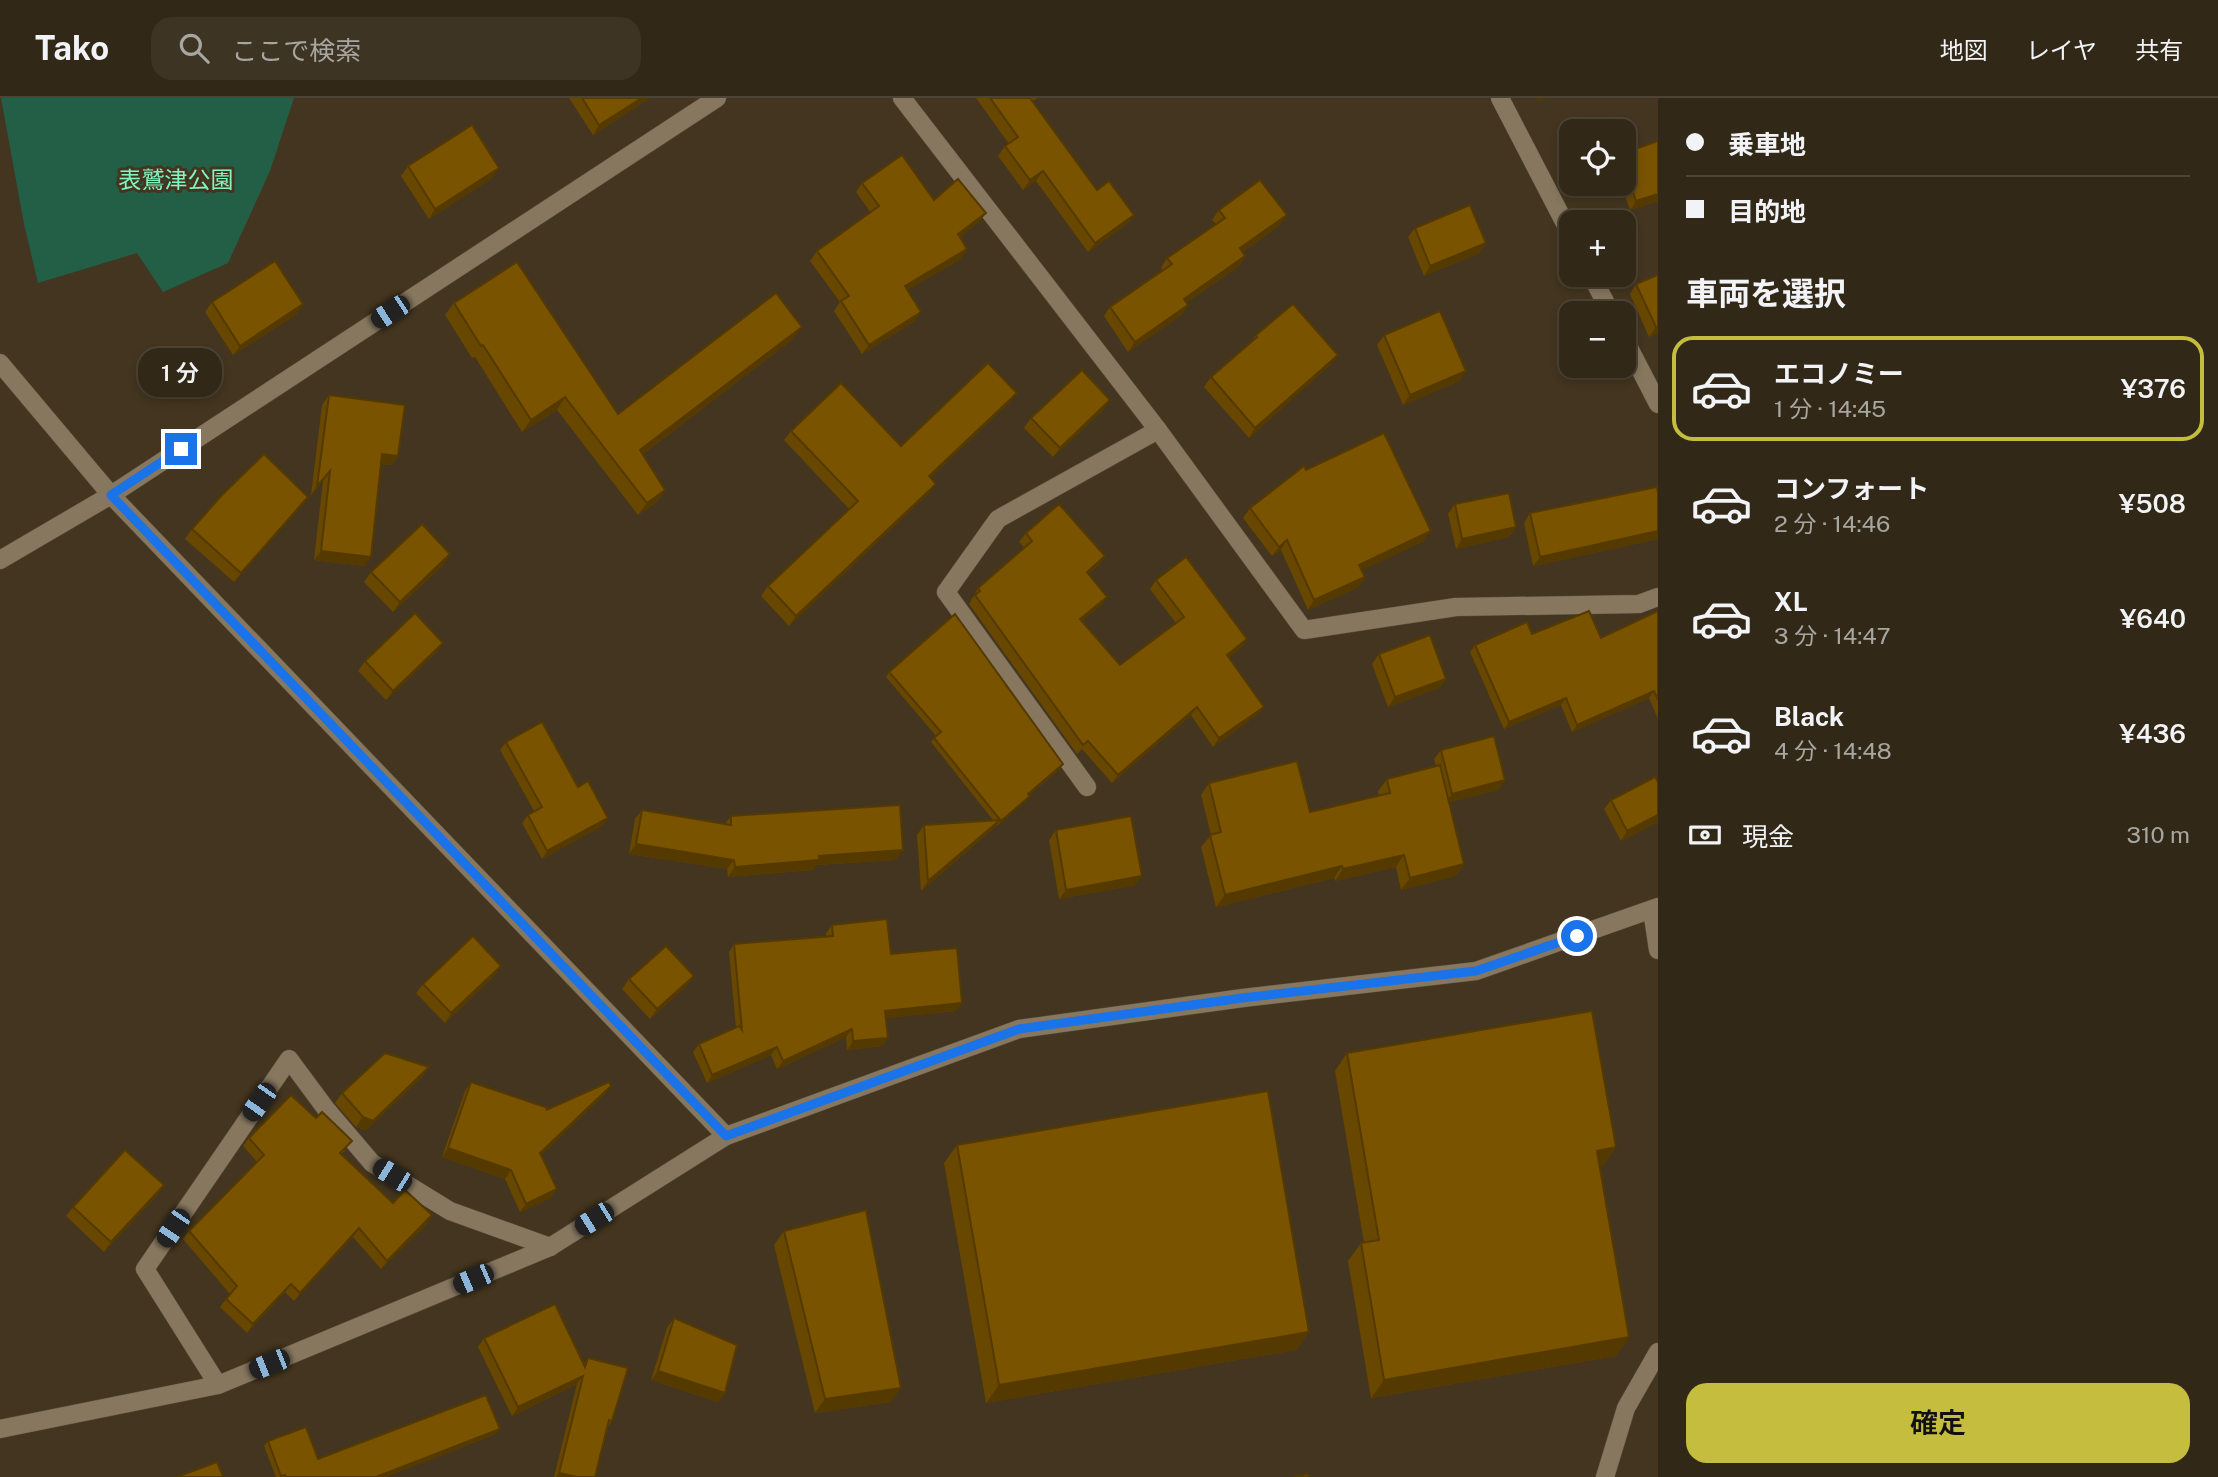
<!DOCTYPE html>
<html lang="ja">
<head>
<meta charset="utf-8">
<style>
  body { margin:0; font-family:"Public Sans","Noto Sans JP",sans-serif; background:#3d3424; color:#f1f3f6; height:100vh; display:flex; flex-direction:column; font-size:26px; white-space:nowrap }
  * { box-sizing:border-box; margin:0 }
  p { font-size:23px; color:#a8a6a1 }
  .icon { flex:none; width:38px; height:38px; fill:none; stroke:currentColor; stroke-width:2; stroke-linecap:round; stroke-linejoin:round }
  .map { position:relative; flex:1; overflow:hidden }
  .drawer { display:flex; flex-direction:column; background:#322817; width:560px }
  .drawer>* { flex:none }
  .hud { display:grid; align-content:center; height:154px; padding:0 28px; background:#322817 }
  .buttons { position:absolute; left:1559px; top:21px; display:grid; gap:14px }
  .buttons a { display:grid; place-items:center; width:77px; height:77px; border-radius:14px; background:#322817; box-shadow:0 4px 10px #0003,0 0 0 2px #4d4436; font-size:35px }
  .end { position:absolute; width:32px; height:32px; margin:-16px; border:9px solid #1a73e8; background:#fff; box-shadow:0 0 0 4px #fff }
  .from { border-radius:50% }
  .bubble { position:absolute; height:49px; border-radius:21px; background:#322817; box-shadow:0 4px 10px #0003,0 0 0 2px #4d4436; font-size:23px; font-weight:600; line-height:49px; text-align:center }
  .car { position:absolute; width:21px; height:42px; margin:-21px -10px; border-radius:9px; box-shadow:0 0 5px 2px #0007; background:linear-gradient(#222 24%,#8ab4d8 0 40%,#222 0 76%,#8ab4d8 0 86%,#222 0) }
  .hud b { display:flex; align-items:center; gap:24px; height:66px; font-size:26px }
  .hud b+b { border-top:2px solid #4d4436 }
  .hud i { width:18px; height:18px; background:#f1f3f6 }
  ul { padding:0; list-style:none }
  li { display:flex; align-items:center; gap:21px; height:105px; margin:0 14px 10px; padding:0 14px; border:4px solid transparent; border-radius:21px }
  li div { flex:1 }
  li b { display:block; font-size:26px }
  li em { font-style:normal; font-weight:600 }
  li.on { border-color:#c4bd3e }
  li>.icon { width:63px; height:63px; stroke-width:1.5 }
  h2 { padding:0 28px; font-size:32px; line-height:84px }
  .pay { display:flex; align-items:center; gap:18px; height:77px; padding:0 28px; font-size:26px }
  .pay p { margin-inline-start:auto }
  .action { display:flex; gap:14px; margin-top:auto; padding:14px 28px }
  .action a { flex:1; height:80px; border-radius:21px; background:#c4bd3e; color:#111; font-size:28px; font-weight:600; line-height:80px; text-align:center }
  header { display:flex; align-items:center; gap:42px; box-sizing:border-box; height:98px; padding:0 35px; background:#322817; border-bottom:2px solid #4d4436 }
  header strong { font-size:33px }
  nav { display:flex; gap:38px; margin-inline-start:auto; font-size:24px }
  .search { width:490px; height:63px; background:#3d3424; display:flex; align-items:center; gap:18px; box-sizing:border-box; padding:0 24px; border-radius:21px; color:#a8a6a1; font-size:26px }
  main { display:flex; flex:1; min-height:0 }
  .map>svg:first-child { display:block }
  .green { fill:#235f47 }
  .lines { fill:none; stroke-linecap:round; stroke-linejoin:round }
  .minor-casing { stroke:#5e533f; stroke-width:19 }
  .tertiary-casing { stroke:#5e533f; stroke-width:19 }
  .minor { stroke:#87775f; stroke-width:18 }
  .tertiary { stroke:#87775f; stroke-width:18 }
  .wall { fill:#684700 }
  .shaded-wall { fill:#553a00 }
  .building { fill:#795300; stroke:#553a00; stroke-width:2 }
  .route { stroke:#1a73e8; stroke-width:9 }
  .labels { text-anchor:middle; stroke-width:6; stroke-linejoin:round; paint-order:stroke }
  .park-label { font-size:23px; fill:#81f5c2; stroke:#43351f }
</style>
</head>
<body>
<header>
<strong>Tako</strong>
<div class="search"><svg class="icon" aria-label="search" viewBox="0 0 24 24"><circle cx="10" cy="10" r="6"/><path d="M15 15l6 6"/></svg>ここで検索</div>
<nav><a>地図</a><a>レイヤ</a><a>共有</a></nav>
</header>
<main>
<div class="map">
<svg width="1658" height="1379" viewBox="0 0 1658 1379">
  <rect width="100%" height="100%" fill="#43351f"/>
  <path class="green" d="M1 0H294L270 73 228 165 163 194 137 155 38 185 24 126Z"/>
  <g class="lines">
    <defs>
      <g id="minor">
        <path d="M902 0 1158 332 1304 532 1456 509 1639 506 1658 499"/>
        <path d="M1500 0 1572 139"/>
        <path d="M1591 177 1611 215"/>
        <path d="M1624 240 1658 306"/>
        <path d="M0 265 111 397 726 1038"/>
        <path d="M0 462 111 397 717 0"/>
        <path d="M1087 689 946 494 998 421 1158 332"/>
        <path d="M1652 812 1658 852"/>
        <path d="M218 1287 145 1171 289 961 326 1011 372 1065 450 1113 550 1149"/>
        <path d="M1605 1379 1626 1310 1658 1254"/>
      </g>
      <path id="tertiary" d="M0 1331 218 1287 550 1149 726 1038 1019 931 1243 900 1476 873 1658 809"/>
    </defs>
    <use href="#minor" class="minor-casing"/>
    <use href="#tertiary" class="tertiary-casing"/>
    <use href="#minor" class="minor"/>
    <use href="#tertiary" class="tertiary"/>
  </g>
  <g class="wall">
    <path d="M569 0H650L593 37Z"/>
    <path d="M976 0H1037L1032 4 1097 92 1134 117 1127 126 1088 154 1036 83 1023 92 998 58 1005 48 1009 46Z"/>
    <path d="M1658 43V103L1630 112 1621 86H1624V55Z"/>
    <path d="M408 68 492 80 429 121 401 78Z"/>
    <path d="M862 85 986 115 979 124 960 139 967 151 961 161 907 192 915 223 862 256 834 213 840 204 810 163 817 153 871 115 856 94Z"/>
    <path d="M1219 112 1280 127 1242 154 1245 158 1239 168 1186 205 1188 207 1181 217 1128 254 1104 218 1110 209 1162 172 1161 170 1167 160 1216 126 1212 122Z"/>
    <path d="M1415 130 1486 145 1479 155 1424 178 1408 139Z"/>
    <path d="M1636 186 1658 235 1649 239 1630 196Z"/>
    <path d="M212 204 297 216 233 257 205 214Z"/>
    <path d="M454 205 618 316 793 241 643 356 665 392 657 404 638 417 557 312 522 334 475 259 472 260 445 217Z"/>
    <path d="M1256 237 1331 266 1249 340 1204 289 1211 279 1251 244Z"/>
    <path d="M1384 237 1466 273 1459 283 1403 307 1377 247Z"/>
    <path d="M1017 295 1010 304 930 380 936 386 929 395 789 528 761 498 768 488 849 411 784 342 791 333 901 348Z"/>
    <path d="M329 297 398 358 391 367 381 366 364 468 314 462 323 383 311 397 322 307Z"/>
    <path d="M1103 312 1053 359 1024 330 1031 320Z"/>
    <path d="M1306 372 1424 443 1361 472 1365 479 1358 489 1308 512 1281 452 1272 458 1243 420 1250 410Z"/>
    <path d="M1658 395V441L1533 468 1524 425 1530 415Z"/>
    <path d="M308 399 301 409 234 484 185 441 192 431Z"/>
    <path d="M1455 406 1516 429 1509 439 1456 451 1448 416Z"/>
    <path d="M1026 435 1105 458 1099 467 1088 476 1107 499 1101 507 1082 523 1120 567 1176 525 1150 491 1156 482 1247 541 1241 550 1228 560 1264 609 1257 617 1213 649 1191 617 1112 685 1082 651 1077 656 969 506 978 490 1025 450 1019 444Z"/>
    <path d="M444 466 393 514 364 484 371 474Z"/>
    <path d="M1658 513V621L1649 600 1572 634 1561 607 1504 631 1470 554 1475 547 1532 536 1601 540Z"/>
    <path d="M443 545 436 554 386 602 358 573 365 563Z"/>
    <path d="M1379 556 1446 581 1439 590 1388 609 1372 566Z"/>
    <path d="M889 574 1060 671 1029 697 1026 703 997 728V727L993 731 921 793 917 737 924 727 993 722 931 644 936 638 886 579Z"/>
    <path d="M506 644 608 720 602 728 542 761 522 725 528 717 534 713 500 652Z"/>
    <path d="M1441 652 1498 692 1449 704 1464 766 1455 778 1401 792 1396 769 1335 783 1334 780 1216 809 1201 749 1211 737 1201 697 1209 685 1310 714 1379 698 1378 693 1387 681 1436 668 1434 661Z"/>
    <path d="M1658 684V724L1621 743 1604 711 1611 702Z"/>
    <path d="M642 712 725 726 731 718 896 762 816 767 813 772 728 779 727 771 629 756 635 721Z"/>
    <path d="M1056 732 1135 787 1059 801 1049 742Z"/>
    <path d="M832 827 891 856 956 913 885 920 888 940 882 948 847 952 846 939 777 971 771 957 707 985 693 954 699 946 736 930 729 854 734 846 826 838V835Z"/>
    <path d="M501 868 495 877 445 925 416 895 423 886Z"/>
    <path d="M694 878 687 887 650 921 622 891 629 881Z"/>
    <path d="M1347 955 1616 1049 1603 1068H1600L1629 1239 1616 1258 1371 1300 1348 1163 1361 1145H1364L1335 973Z"/>
    <path d="M429 969 422 979 366 1032 356 1029 335 1005 342 995Z"/>
    <path d="M471 984 547 1011 611 988 605 996 541 1057 551 1100 520 1114 505 1081 442 1059 465 993Z"/>
    <path d="M249 1040 346 1052 341 1056 393 1105 432 1117 427 1126 381 1171 353 1139 294 1203 285 1194 247 1235 220 1209 230 1196 183 1141 189 1133 257 1064 243 1048Z"/>
    <path d="M957 1047 1309 1234 1296 1252 986 1305 944 1065Z"/>
    <path d="M164 1087 157 1097 104 1154 66 1118 73 1109Z"/>
    <path d="M784 1133 891 1304 815 1315 774 1147Z"/>
    <path d="M674 1220 725 1295 718 1304 651 1282 667 1230Z"/>
    <path d="M484 1240 584 1266 588 1260 612 1323 608 1329 595 1379H554L577 1286 512 1318 478 1249Z"/>
    <path d="M496 1336 385 1379H276L264 1348 268 1343 318 1361Z"/>
  </g>
  <g class="shaded-wall">
    <path d="M642 0H650L593 37 599 27Z"/>
    <path d="M1538 0H1547L1535 4Z"/>
    <path d="M499 70 492 80 429 121 435 111Z"/>
    <path d="M1043 73 1036 83 1023 92 1030 82Z"/>
    <path d="M1658 96V103L1630 112 1636 103Z"/>
    <path d="M986 115 979 124 952 146 958 136Z"/>
    <path d="M1134 117 1127 126 1088 154 1095 145Z"/>
    <path d="M1287 117 1280 127 1233 160 1240 150Z"/>
    <path d="M1486 145 1479 155 1424 178 1430 168Z"/>
    <path d="M967 151 961 161 899 197 905 188Z"/>
    <path d="M1245 158 1239 168 1177 211 1184 201Z"/>
    <path d="M303 206 297 216 233 257 240 248Z"/>
    <path d="M1188 207 1181 217 1128 254 1135 244Z"/>
    <path d="M921 214 915 223 862 256 869 247Z"/>
    <path d="M802 229 793 241 632 364 640 352Z"/>
    <path d="M1656 229H1658V235L1649 239Z"/>
    <path d="M1338 257 1331 266 1249 340 1255 330Z"/>
    <path d="M1466 273 1459 283 1403 307 1410 297Z"/>
    <path d="M1017 295 1010 304 922 388 929 378Z"/>
    <path d="M565 299 557 312 522 334 531 322Z"/>
    <path d="M1110 302 1103 312 1053 359 1060 350Z"/>
    <path d="M382 356 398 358 391 367 375 365Z"/>
    <path d="M330 373 323 383 311 397 317 388Z"/>
    <path d="M936 386 929 395 789 528 796 518Z"/>
    <path d="M665 392 657 404 638 417 647 405Z"/>
    <path d="M308 399 301 409 234 484 241 475Z"/>
    <path d="M1516 429 1509 439 1456 451 1462 441Z"/>
    <path d="M1431 433 1424 443 1352 477 1359 467Z"/>
    <path d="M1658 433V441L1533 468 1540 459Z"/>
    <path d="M1287 442 1281 452 1272 458 1279 449Z"/>
    <path d="M321 453 371 459 364 468 314 462Z"/>
    <path d="M450 456 444 466 393 514 400 504Z"/>
    <path d="M1105 458 1099 467 1081 482 1087 474Z"/>
    <path d="M1365 479 1358 489 1308 512 1314 502Z"/>
    <path d="M1107 499 1101 507 1074 530 1080 521Z"/>
    <path d="M1247 541 1241 550 1221 566 1227 557Z"/>
    <path d="M443 545 436 554 386 602 393 593Z"/>
    <path d="M1446 581 1439 590 1388 609 1395 599Z"/>
    <path d="M1654 593 1649 600 1572 634 1577 627Z"/>
    <path d="M1566 600 1561 607 1504 631 1509 624Z"/>
    <path d="M1197 609 1191 617 1112 685 1118 677Z"/>
    <path d="M1264 609 1257 617 1213 649 1219 640Z"/>
    <path d="M1063 666 1060 671 1024 701 1028 696Z"/>
    <path d="M1505 682 1498 692 1445 705 1452 696Z"/>
    <path d="M1030 698 1026 703 997 728 1001 723Z"/>
    <path d="M1658 717V724L1621 743 1627 733Z"/>
    <path d="M608 720 602 728 542 761 547 753Z"/>
    <path d="M1000 722 993 731 921 793 928 783Z"/>
    <path d="M636 746 734 762 727 771 629 756Z"/>
    <path d="M903 752 896 762 816 767 813 772 728 779 735 769 819 758Z"/>
    <path d="M1404 757 1396 769 1335 783 1343 771Z"/>
    <path d="M1464 766 1455 778 1401 792 1410 780Z"/>
    <path d="M1342 768 1334 780 1216 809 1225 797Z"/>
    <path d="M1142 778 1135 787 1059 801 1066 792Z"/>
    <path d="M501 868 495 877 445 925 451 915Z"/>
    <path d="M694 878 687 887 650 921 657 911Z"/>
    <path d="M962 905 956 913 879 921 885 913Z"/>
    <path d="M852 931 846 939 777 971 783 963Z"/>
    <path d="M888 940 882 948 847 952 853 943Z"/>
    <path d="M777 949 771 957 707 985 712 977Z"/>
    <path d="M429 969 422 979 366 1032 356 1029 363 1019Z"/>
    <path d="M611 988 605 996 534 1064 540 1055Z"/>
    <path d="M1616 1049 1603 1068 1585 1071 1597 1053Z"/>
    <path d="M448 1050 511 1072 505 1081 442 1059Z"/>
    <path d="M164 1087 157 1097 104 1154 111 1144Z"/>
    <path d="M557 1091 551 1100 520 1114 526 1106Z"/>
    <path d="M432 1117 427 1126 381 1171 387 1163Z"/>
    <path d="M359 1130 353 1139 294 1203 300 1195Z"/>
    <path d="M291 1186 285 1194 247 1235 253 1226Z"/>
    <path d="M1309 1234 1296 1252 986 1305 999 1287Z"/>
    <path d="M1629 1239 1616 1258 1371 1300 1384 1282Z"/>
    <path d="M658 1273 725 1295 718 1304 651 1282Z"/>
    <path d="M583 1278 577 1286 512 1318 518 1309Z"/>
    <path d="M901 1290 891 1304 815 1315 825 1301Z"/>
    <path d="M500 1331 496 1336 385 1379H376Z"/>
    <path d="M559 1375 577 1379H556Z"/>
  </g>
  <g class="building">
    <path d="M582 0H642L599 27Z"/>
    <path d="M990 0H1030L1097 92 1109 83 1134 117 1095 145 1043 73 1030 82 1005 48 1018 39Z"/>
    <path d="M472 27 499 70 435 111 408 68Z"/>
    <path d="M1658 43V96L1636 103 1624 66V55Z"/>
    <path d="M902 57 934 102 958 81 986 115 958 136 967 151 905 188 921 214 869 247 841 203 849 198 817 153 879 108 862 85Z"/>
    <path d="M1260 82 1287 117 1240 150 1245 158 1184 201 1188 207 1135 244 1110 209 1172 166 1167 160 1225 120 1219 112Z"/>
    <path d="M1470 107 1486 145 1430 168 1415 130Z"/>
    <path d="M275 163 303 206 240 248 212 204Z"/>
    <path d="M517 164 618 316 776 195 802 229 640 352 665 392 647 405 565 299 531 322 483 247 481 248 454 205Z"/>
    <path d="M1658 177V229H1656L1636 186Z"/>
    <path d="M1293 206 1338 257 1255 330 1211 279 1257 239 1256 237Z"/>
    <path d="M1440 213 1466 273 1410 297 1384 237Z"/>
    <path d="M988 265 1017 295 929 378 936 386 796 518 768 488 858 403 791 333 841 285 901 348Z"/>
    <path d="M1082 272 1110 302 1060 350 1031 320Z"/>
    <path d="M329 297 405 307 398 358 382 356 371 459 321 453 330 373 317 388Z"/>
    <path d="M1384 335 1431 433 1359 467 1365 479 1314 502 1287 442 1279 449 1250 410 1304 368 1306 372Z"/>
    <path d="M264 356 308 399 241 475 192 431 221 398Z"/>
    <path d="M1657 389 1658 395V433L1540 459 1530 415Z"/>
    <path d="M1509 395 1516 429 1462 441 1455 406Z"/>
    <path d="M1059 406 1105 458 1087 474 1107 499 1080 521 1120 567 1184 519 1156 482 1186 459 1247 541 1227 557 1264 609 1219 640 1197 609 1118 677 1088 643 1083 647 975 497 980 493 978 490 1032 443 1026 435Z"/>
    <path d="M422 426 450 456 400 504 371 474Z"/>
    <path d="M1589 513 1601 540 1658 513V602L1654 593 1577 627 1566 600 1509 624 1475 547 1527 524 1532 536Z"/>
    <path d="M415 515 443 545 393 593 365 563Z"/>
    <path d="M955 516 1063 666 1028 696 1030 698 1001 723 934 640 941 634 889 574Z"/>
    <path d="M1430 537 1446 581 1395 599 1379 556Z"/>
    <path d="M542 624 578 689 588 683 608 720 547 753 528 717 542 709 506 644Z"/>
    <path d="M1494 638 1505 682 1452 696 1441 652Z"/>
    <path d="M1297 663 1310 714 1390 695 1387 681 1440 667 1464 766 1410 780 1404 757 1343 771 1342 768 1225 797 1210 737 1221 734 1209 685Z"/>
    <path d="M1655 679 1658 684V717L1627 733 1611 702Z"/>
    <path d="M900 707 903 752 819 758V762L735 769 734 762 636 746 642 712 731 727V718Z"/>
    <path d="M1131 718 1142 778 1066 792 1056 732Z"/>
    <path d="M1000 722 928 783 924 727Z"/>
    <path d="M887 821 891 856 957 850 962 905 885 913 888 940 853 943 852 931 783 963 777 949 712 977 699 946 739 928 742 932 734 846 833 838 832 827Z"/>
    <path d="M473 838 501 868 451 915 423 886Z"/>
    <path d="M666 848 694 878 657 911 629 881Z"/>
    <path d="M1592 913 1616 1049 1597 1053 1629 1239 1384 1282 1361 1145 1379 1142 1347 955Z"/>
    <path d="M385 955 429 969 373 1023 363 1019 342 995Z"/>
    <path d="M471 984 548 1010 546 1012 609 984 611 988 540 1055 557 1091 526 1106 511 1072 448 1050Z"/>
    <path d="M1268 993 1309 1234 999 1287 957 1047Z"/>
    <path d="M291 997 316 1020 322 1014 344 1035 352 1043 340 1055 393 1105 405 1092 432 1117 387 1163 359 1130 300 1195 291 1186 253 1226 226 1201 237 1188 189 1133 264 1057 249 1040Z"/>
    <path d="M125 1052 164 1087 111 1144 73 1109Z"/>
    <path d="M866 1112 901 1290 825 1301 784 1133Z"/>
    <path d="M555 1206 585 1269 588 1260 628 1270 612 1323 609 1322 595 1379H577L559 1375 583 1278 518 1309 484 1240Z"/>
    <path d="M674 1220 737 1247 725 1295 658 1273Z"/>
    <path d="M486 1297 500 1331 376 1379H286L285 1377 281 1378 268 1343 306 1329 318 1361Z"/>
    <path d="M217 1364 223 1379H177Z"/>
    <path d="M1308 1376 1309 1379H1293Z"/>
  </g>
  <g class="lines">
    <path class="route" d="M181 351 111 397 726 1038 1019 931 1242 900 1476 873 1577 838"/>
  </g>
  <g class="labels">
    <g class="park-label">
      <text x="176" y="90">表鷲津公園</text>
    </g>
  </g>
</svg>
<div class="buttons">
<a><svg class="icon" aria-label="locate" viewBox="0 0 24 24"><circle cx="12" cy="12" r="6"/><path d="M12 2v4M12 18v4M2 12h4M18 12h4"/></svg></a>
<a>+</a>
<a>−</a>
</div>
<i class="end from" style="left:1577px;top:838px"></i>
<i class="end" style="left:181px;top:351px"></i>
<div class="bubble" style="left:138px;top:250px;width:84px">1 分</div>
<i class="car" style="left:390px;top:214px;rotate:237deg"></i>
<i class="car" style="left:259px;top:1004px;rotate:215deg"></i>
<i class="car" style="left:392px;top:1077px;rotate:302deg"></i>
<i class="car" style="left:594px;top:1121px;rotate:238deg"></i>
<i class="car" style="left:173px;top:1130px;rotate:214deg"></i>
<i class="car" style="left:473px;top:1181px;rotate:247deg"></i>
<i class="car" style="left:269px;top:1266px;rotate:248deg"></i>
</div>
<section class="drawer">
<div class="hud">
<b><i class="from"></i>乗車地</b>
<b><i></i>目的地</b>
</div>
<h2>車両を選択</h2>
<ul>
<li class="on"><svg class="icon" aria-label="car" viewBox="0 0 24 24"><path d="M5 17H2v-5l4-1 3-4h7l3 4 3 1v5h-3M9 17h6M6 11h13"/><circle cx="7" cy="17" r="2"/><circle cx="17" cy="17" r="2"/></svg><div><b>エコノミー</b><p>1 分 · 14:45</p></div><em>¥376</em></li>
<li><svg class="icon" aria-label="car" viewBox="0 0 24 24"><path d="M5 17H2v-5l4-1 3-4h7l3 4 3 1v5h-3M9 17h6M6 11h13"/><circle cx="7" cy="17" r="2"/><circle cx="17" cy="17" r="2"/></svg><div><b>コンフォート</b><p>2 分 · 14:46</p></div><em>¥508</em></li>
<li><svg class="icon" aria-label="car" viewBox="0 0 24 24"><path d="M5 17H2v-5l4-1 3-4h7l3 4 3 1v5h-3M9 17h6M6 11h13"/><circle cx="7" cy="17" r="2"/><circle cx="17" cy="17" r="2"/></svg><div><b>XL</b><p>3 分 · 14:47</p></div><em>¥640</em></li>
<li><svg class="icon" aria-label="car" viewBox="0 0 24 24"><path d="M5 17H2v-5l4-1 3-4h7l3 4 3 1v5h-3M9 17h6M6 11h13"/><circle cx="7" cy="17" r="2"/><circle cx="17" cy="17" r="2"/></svg><div><b>Black</b><p>4 分 · 14:48</p></div><em>¥436</em></li>
</ul>
<div class="pay"><svg class="icon" aria-label="cash" viewBox="0 0 24 24"><path d="M3 7h18v10H3z"/><circle cx="12" cy="12" r="2"/></svg>現金<p>310 m</p></div>
<div class="action"><a>確定</a></div>
</section>
</main>
</body>
</html>
